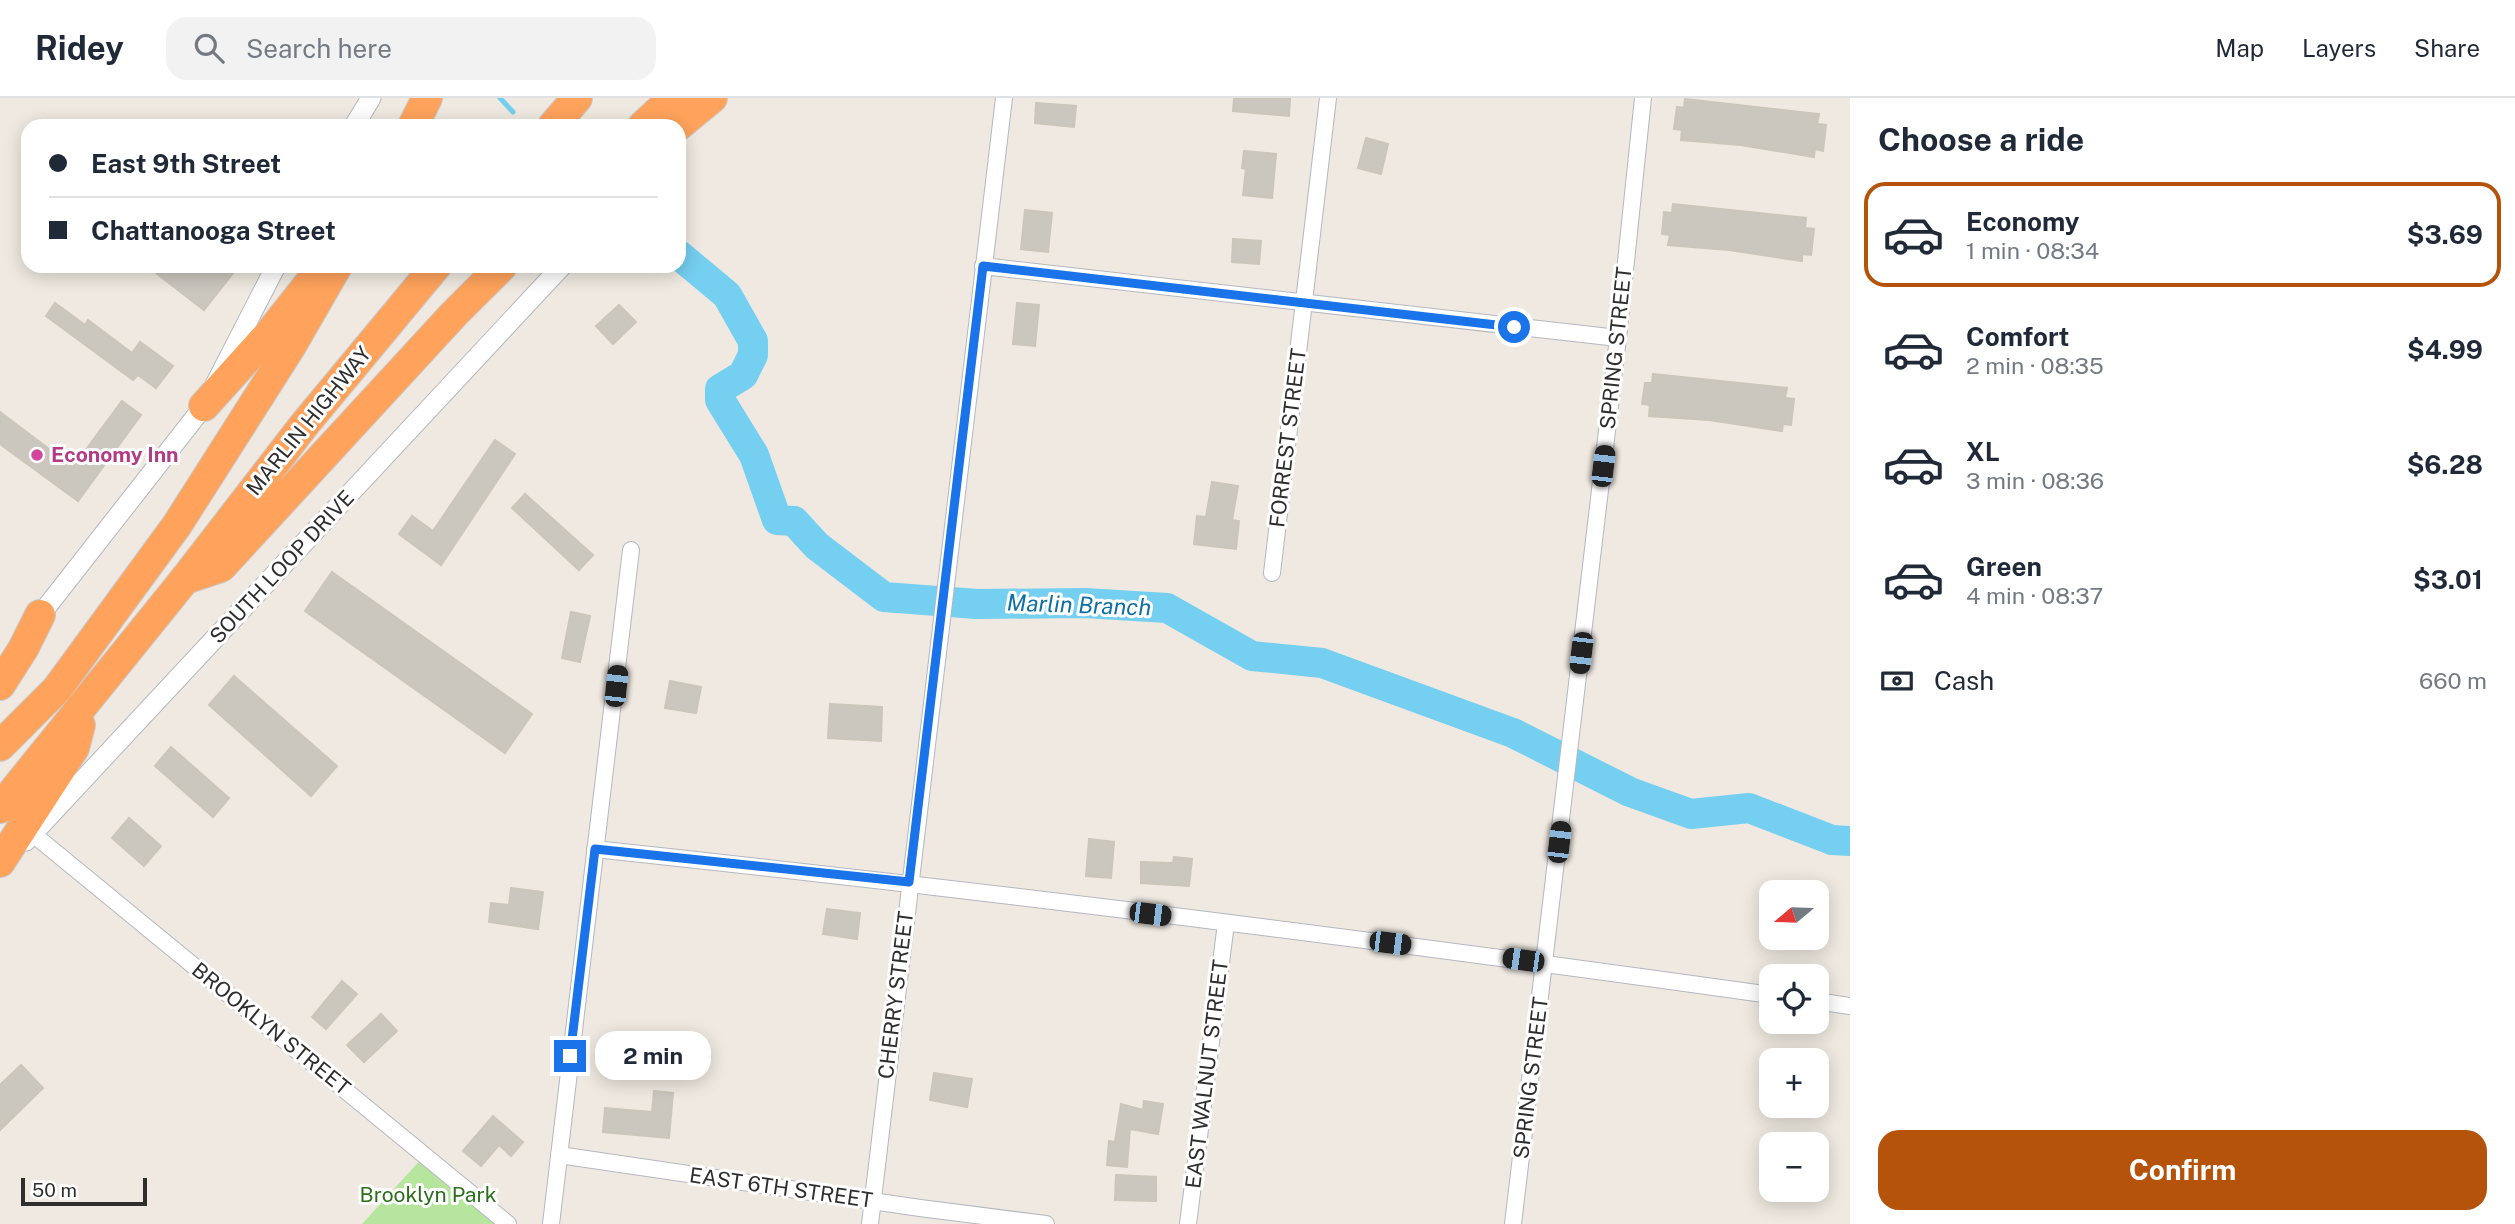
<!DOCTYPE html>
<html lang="en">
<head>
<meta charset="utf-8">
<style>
  body { margin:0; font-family:"Public Sans",sans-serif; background:#f2f2f3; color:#1f2937; height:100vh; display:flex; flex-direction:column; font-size:26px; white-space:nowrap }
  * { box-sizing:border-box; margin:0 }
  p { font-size:23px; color:#747a83 }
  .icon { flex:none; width:38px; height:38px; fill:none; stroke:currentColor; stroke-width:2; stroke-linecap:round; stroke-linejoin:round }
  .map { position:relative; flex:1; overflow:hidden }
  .sheet { display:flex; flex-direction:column; background:#fff; width:665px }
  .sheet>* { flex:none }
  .guide { position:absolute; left:21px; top:21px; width:665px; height:154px; border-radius:21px; box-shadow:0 4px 18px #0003; display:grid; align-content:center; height:154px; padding:0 28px; background:#fff }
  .needle { width:46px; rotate:251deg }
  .tools { position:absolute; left:1759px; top:782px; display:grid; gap:14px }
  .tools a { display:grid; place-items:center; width:70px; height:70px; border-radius:14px; background:#fff; box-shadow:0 4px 18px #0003; font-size:35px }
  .scale { position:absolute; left:21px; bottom:18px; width:126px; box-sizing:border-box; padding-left:7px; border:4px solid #2e2e2e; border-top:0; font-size:19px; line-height:24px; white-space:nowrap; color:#2e2e2e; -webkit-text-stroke:5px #fff; paint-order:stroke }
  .end { position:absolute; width:32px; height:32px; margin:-16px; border:9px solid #1a73e8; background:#fff; box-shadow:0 0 0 4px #fff }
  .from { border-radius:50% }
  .bubble { position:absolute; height:49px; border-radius:21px; background:#fff; box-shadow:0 4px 18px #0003; font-size:23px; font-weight:700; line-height:49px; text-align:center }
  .car { position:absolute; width:21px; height:42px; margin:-21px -10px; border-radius:9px; box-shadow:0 0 5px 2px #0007; background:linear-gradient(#222 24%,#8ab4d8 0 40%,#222 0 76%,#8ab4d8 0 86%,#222 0) }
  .guide b { display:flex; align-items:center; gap:24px; height:66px; font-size:26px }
  .guide b+b { border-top:2px solid #e0e1e3 }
  .guide i { width:18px; height:18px; background:#1f2937 }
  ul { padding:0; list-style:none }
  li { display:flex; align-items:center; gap:21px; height:105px; margin:0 14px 10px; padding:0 14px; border:4px solid transparent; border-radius:21px }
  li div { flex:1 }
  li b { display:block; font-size:26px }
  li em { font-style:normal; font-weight:700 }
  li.current { border-color:#b45309 }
  li>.icon { width:63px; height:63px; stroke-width:1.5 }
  h2 { padding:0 28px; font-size:32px; line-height:84px }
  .pay { display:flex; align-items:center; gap:18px; height:77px; padding:0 28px; font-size:26px }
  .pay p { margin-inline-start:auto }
  .primary-button { display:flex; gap:14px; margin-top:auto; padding:14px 28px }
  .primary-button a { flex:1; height:80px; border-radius:21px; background:#b45309; color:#fff; font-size:28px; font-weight:700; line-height:80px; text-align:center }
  header { display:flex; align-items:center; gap:42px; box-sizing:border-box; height:98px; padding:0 35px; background:#fff; border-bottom:2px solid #e0e1e3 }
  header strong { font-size:33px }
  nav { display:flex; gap:38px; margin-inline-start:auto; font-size:24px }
  .search { width:490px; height:63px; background:#f2f2f3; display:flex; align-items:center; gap:18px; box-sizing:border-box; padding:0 24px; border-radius:21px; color:#747a83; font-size:26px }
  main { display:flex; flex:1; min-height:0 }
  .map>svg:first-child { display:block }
  .green { fill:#b6e59e }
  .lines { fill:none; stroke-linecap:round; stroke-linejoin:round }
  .stream { stroke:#75cff0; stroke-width:5 }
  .river { stroke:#75cff0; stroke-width:30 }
  .building { fill:#cbc7bf; stroke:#cbc5ba; stroke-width:2 }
  .minor-casing { stroke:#b4b7c1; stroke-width:18 }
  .tertiary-casing { stroke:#b4b7c1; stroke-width:21 }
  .motorway-casing { stroke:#c9c9c9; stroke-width:32 }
  .minor { stroke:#fff; stroke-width:16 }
  .tertiary { stroke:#fff; stroke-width:19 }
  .motorway { stroke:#ffa35c; stroke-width:30 }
  .route { stroke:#1a73e8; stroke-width:9 }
  .hotel-dot { fill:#d1479c; stroke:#fff; stroke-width:2.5 }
  .labels { text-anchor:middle; stroke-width:6; stroke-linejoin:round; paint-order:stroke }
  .street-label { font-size:21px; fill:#2e2e2e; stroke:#fff }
  .hotel-label { font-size:21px; font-weight:bold; fill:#b23c85; stroke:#fff; text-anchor:start }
  .park-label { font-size:21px; fill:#2c6e1b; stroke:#fff }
  .water-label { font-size:23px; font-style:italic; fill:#0d6fa3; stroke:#fff }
</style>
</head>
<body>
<header>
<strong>Ridey</strong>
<div class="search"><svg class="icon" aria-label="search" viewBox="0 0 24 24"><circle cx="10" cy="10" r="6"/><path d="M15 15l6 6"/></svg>Search here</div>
<nav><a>Map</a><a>Layers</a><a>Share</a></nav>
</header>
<main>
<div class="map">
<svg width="1850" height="1126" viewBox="0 0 1850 1126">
  <rect width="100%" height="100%" fill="#efe9e1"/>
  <path class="green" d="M425 1057 509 1126H362Z"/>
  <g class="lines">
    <path class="stream" d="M500 0 513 14"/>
    <path class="river" d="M679 157 727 197 753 243V257L743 277 720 291V302L754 357 777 422 794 423 817 448 884 499 977 506 1085 505 1167 510 1252 558 1322 565 1513 635 1630 694 1691 716 1749 710 1832 742 1850 743"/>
  </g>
  <g class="building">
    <path d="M1234 0H1290L1289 18 1233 13Z"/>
    <path d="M1685 1 1819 16 1817 26 1826 27 1823 53 1815 51 1814 59 1741 47 1681 42 1682 32 1674 31 1677 9 1684 10Z"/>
    <path d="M1036 5 1076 8 1074 29 1035 25Z"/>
    <path d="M1366 40 1388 46 1381 76 1358 70Z"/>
    <path d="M1244 53 1276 56 1272 100 1243 97 1246 71 1242 70Z"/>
    <path d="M1673 106 1806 120 1805 130 1814 131 1811 157 1802 156V163L1729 152 1668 147 1670 137 1662 136 1664 114 1672 115Z"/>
    <path d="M1025 112 1052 115 1048 154 1021 151Z"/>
    <path d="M1233 141 1261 143 1259 166 1232 164Z"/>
    <path d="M147 168H227L234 174 204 212Z"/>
    <path d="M55 205 85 227 88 222 132 255 140 244 173 268 156 290 138 277 133 282 46 218Z"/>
    <path d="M1017 205 1039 207 1035 248 1013 246Z"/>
    <path d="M619 207 636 224 613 246 596 228Z"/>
    <path d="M1653 276 1787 290 1785 300 1794 301 1791 327 1783 326 1782 333 1709 322 1649 318 1650 307 1642 306 1645 285H1652Z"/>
    <path d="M122 303 141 317 78 403 0 346V314L73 369Z"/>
    <path d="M495 342 515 356 441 467 399 436 412 418 433 433Z"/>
    <path d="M1212 384 1238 388 1232 422 1239 423 1236 451 1194 446 1197 418 1206 419Z"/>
    <path d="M525 396 593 457 579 472 512 410Z"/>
    <path d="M332 474 532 616 505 655 305 513Z"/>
    <path d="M571 514 590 518 580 564 562 560Z"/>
    <path d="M234 578 337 668 311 698 209 607Z"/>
    <path d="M670 583 701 589 696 615 665 610Z"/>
    <path d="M830 606 882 609 881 643 828 640Z"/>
    <path d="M171 649 229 700 213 719 155 668Z"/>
    <path d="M129 720 161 748 144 768 112 740Z"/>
    <path d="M1089 741 1114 744 1111 780 1086 778Z"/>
    <path d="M1174 759 1192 761 1189 788 1141 785V764L1173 765Z"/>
    <path d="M511 790 543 794 538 831 489 824 491 805 509 807Z"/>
    <path d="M827 811 860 815 857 841 823 836Z"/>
    <path d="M342 883 357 896 326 931 312 919Z"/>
    <path d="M381 916 397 933 364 964 347 947Z"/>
    <path d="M21 967 43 990 0 1032V987Z"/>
    <path d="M934 975 972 981 967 1009 930 1002Z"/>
    <path d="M654 993 673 995 669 1040 603 1034 605 1010 652 1014Z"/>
    <path d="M1144 1003 1163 1006 1158 1036 1130 1031 1127 1069 1107 1067 1109 1043 1115 1044 1121 1006 1143 1012Z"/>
    <path d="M493 1018 523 1044 511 1058 499 1047 481 1068 463 1053Z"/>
    <path d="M1116 1077 1156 1079V1103L1115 1102Z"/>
  </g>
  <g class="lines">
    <defs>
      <g id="minor">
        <path d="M983 168 1618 240"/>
        <path d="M1272 475 1328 0"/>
        <path d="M33 736 508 1126"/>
        <path d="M595 751C988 793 1380 842 1771 897"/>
        <path d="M1816 903 1850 908"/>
        <path d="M559 1057 920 1110 1046 1126"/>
        <path d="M551 1126 631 452"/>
        <path d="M870 1126 1004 0"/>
        <path d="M1188 1126 1226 825"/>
        <path d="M1513 1126 1618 240 1643 0"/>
      </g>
      <g id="tertiary">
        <path d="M354 28 371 0"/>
        <path d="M34 525 204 308 276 168"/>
        <path d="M26 743 562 168"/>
      </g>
      <g id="motorway">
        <path d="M413 28 427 0"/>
        <path d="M553 28 577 0"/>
        <path d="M643 28 673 0"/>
        <path d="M678 28 712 0"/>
        <path d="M204 308 270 235 312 182"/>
        <path d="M185 481 221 469 454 216 502 168"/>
        <path d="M0 587 23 551 40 517"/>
        <path d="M0 648 57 591 177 427 291 248 337 168"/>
        <path d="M0 710 185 481 304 327 436 168"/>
        <path d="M0 764 74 650 80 627"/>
      </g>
    </defs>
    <use href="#minor" class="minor-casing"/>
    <use href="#tertiary" class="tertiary-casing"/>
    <use href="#motorway" class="motorway-casing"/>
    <use href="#minor" class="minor"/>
    <use href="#tertiary" class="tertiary"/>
    <use href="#motorway" class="motorway"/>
  </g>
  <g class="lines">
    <path class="route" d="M570 958 595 751 909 784 983 168 1514 229"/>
  </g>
  <circle class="hotel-dot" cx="37" cy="357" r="7"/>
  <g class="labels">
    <g class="street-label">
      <text transform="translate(1616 250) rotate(-84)" y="7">SPRING STREET</text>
      <text transform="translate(309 323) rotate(-51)" y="7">MARLIN HIGHWAY</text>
      <text transform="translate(1288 340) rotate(-83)" y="7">FORREST STREET</text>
      <text transform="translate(282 469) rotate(-47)" y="7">SOUTH LOOP DRIVE</text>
      <text transform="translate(896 897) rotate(-83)" y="7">CHERRY STREET</text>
      <text transform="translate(271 931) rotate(39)" y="7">BROOKLYN STREET</text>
      <text transform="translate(1207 976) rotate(-83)" y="7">EAST WALNUT STREET</text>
      <text transform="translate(1531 980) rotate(-83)" y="7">SPRING STREET</text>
      <text transform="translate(781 1090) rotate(8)" y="7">EAST 6TH STREET</text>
    </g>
    <g class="hotel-label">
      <text x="51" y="364">Economy Inn</text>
    </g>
    <g class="park-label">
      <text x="428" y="1104">Brooklyn Park</text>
    </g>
    <g class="water-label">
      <text transform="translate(1079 507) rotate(2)" y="8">Marlin Branch</text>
    </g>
  </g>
</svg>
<div class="tools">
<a><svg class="needle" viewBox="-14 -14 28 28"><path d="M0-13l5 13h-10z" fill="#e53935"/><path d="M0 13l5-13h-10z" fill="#747a83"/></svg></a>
<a><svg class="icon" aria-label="locate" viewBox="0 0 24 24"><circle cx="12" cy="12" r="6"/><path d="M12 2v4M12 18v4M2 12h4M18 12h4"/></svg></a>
<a>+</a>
<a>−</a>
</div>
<div class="scale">50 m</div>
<i class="end from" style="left:1514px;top:229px"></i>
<i class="end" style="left:570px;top:958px"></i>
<div class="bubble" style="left:595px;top:933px;width:116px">2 min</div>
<i class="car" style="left:1603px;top:368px;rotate:7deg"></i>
<i class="car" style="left:1581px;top:555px;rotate:187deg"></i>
<i class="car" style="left:616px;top:588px;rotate:6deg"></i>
<i class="car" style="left:1559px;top:744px;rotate:7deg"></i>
<i class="car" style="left:1150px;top:816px;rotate:97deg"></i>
<i class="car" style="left:1390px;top:845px;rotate:97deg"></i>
<i class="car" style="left:1523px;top:862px;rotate:278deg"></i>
<div class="guide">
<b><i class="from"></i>East 9th Street</b>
<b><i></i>Chattanooga Street</b>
</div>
</div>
<section class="sheet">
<h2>Choose a ride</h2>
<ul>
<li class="current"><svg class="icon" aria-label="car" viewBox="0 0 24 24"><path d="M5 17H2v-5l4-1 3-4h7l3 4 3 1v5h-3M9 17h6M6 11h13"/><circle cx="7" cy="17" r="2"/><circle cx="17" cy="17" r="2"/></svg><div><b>Economy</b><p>1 min · 08:34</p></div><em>$3.69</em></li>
<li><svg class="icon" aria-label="car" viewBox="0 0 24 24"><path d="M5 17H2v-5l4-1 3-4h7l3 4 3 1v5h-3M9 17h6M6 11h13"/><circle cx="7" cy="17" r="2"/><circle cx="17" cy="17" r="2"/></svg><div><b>Comfort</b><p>2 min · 08:35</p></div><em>$4.99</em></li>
<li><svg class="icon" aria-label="car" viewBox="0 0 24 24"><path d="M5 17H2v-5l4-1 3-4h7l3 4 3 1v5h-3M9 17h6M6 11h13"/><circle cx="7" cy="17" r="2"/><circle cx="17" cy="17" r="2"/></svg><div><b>XL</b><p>3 min · 08:36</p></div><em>$6.28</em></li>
<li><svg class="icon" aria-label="car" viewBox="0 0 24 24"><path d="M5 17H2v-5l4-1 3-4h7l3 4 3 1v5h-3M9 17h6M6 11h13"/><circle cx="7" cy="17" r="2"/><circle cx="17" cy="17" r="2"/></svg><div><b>Green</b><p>4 min · 08:37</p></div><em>$3.01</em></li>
</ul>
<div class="pay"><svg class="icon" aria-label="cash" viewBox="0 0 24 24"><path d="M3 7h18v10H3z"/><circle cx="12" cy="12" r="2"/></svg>Cash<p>660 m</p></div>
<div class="primary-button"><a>Confirm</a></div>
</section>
</main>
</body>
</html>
